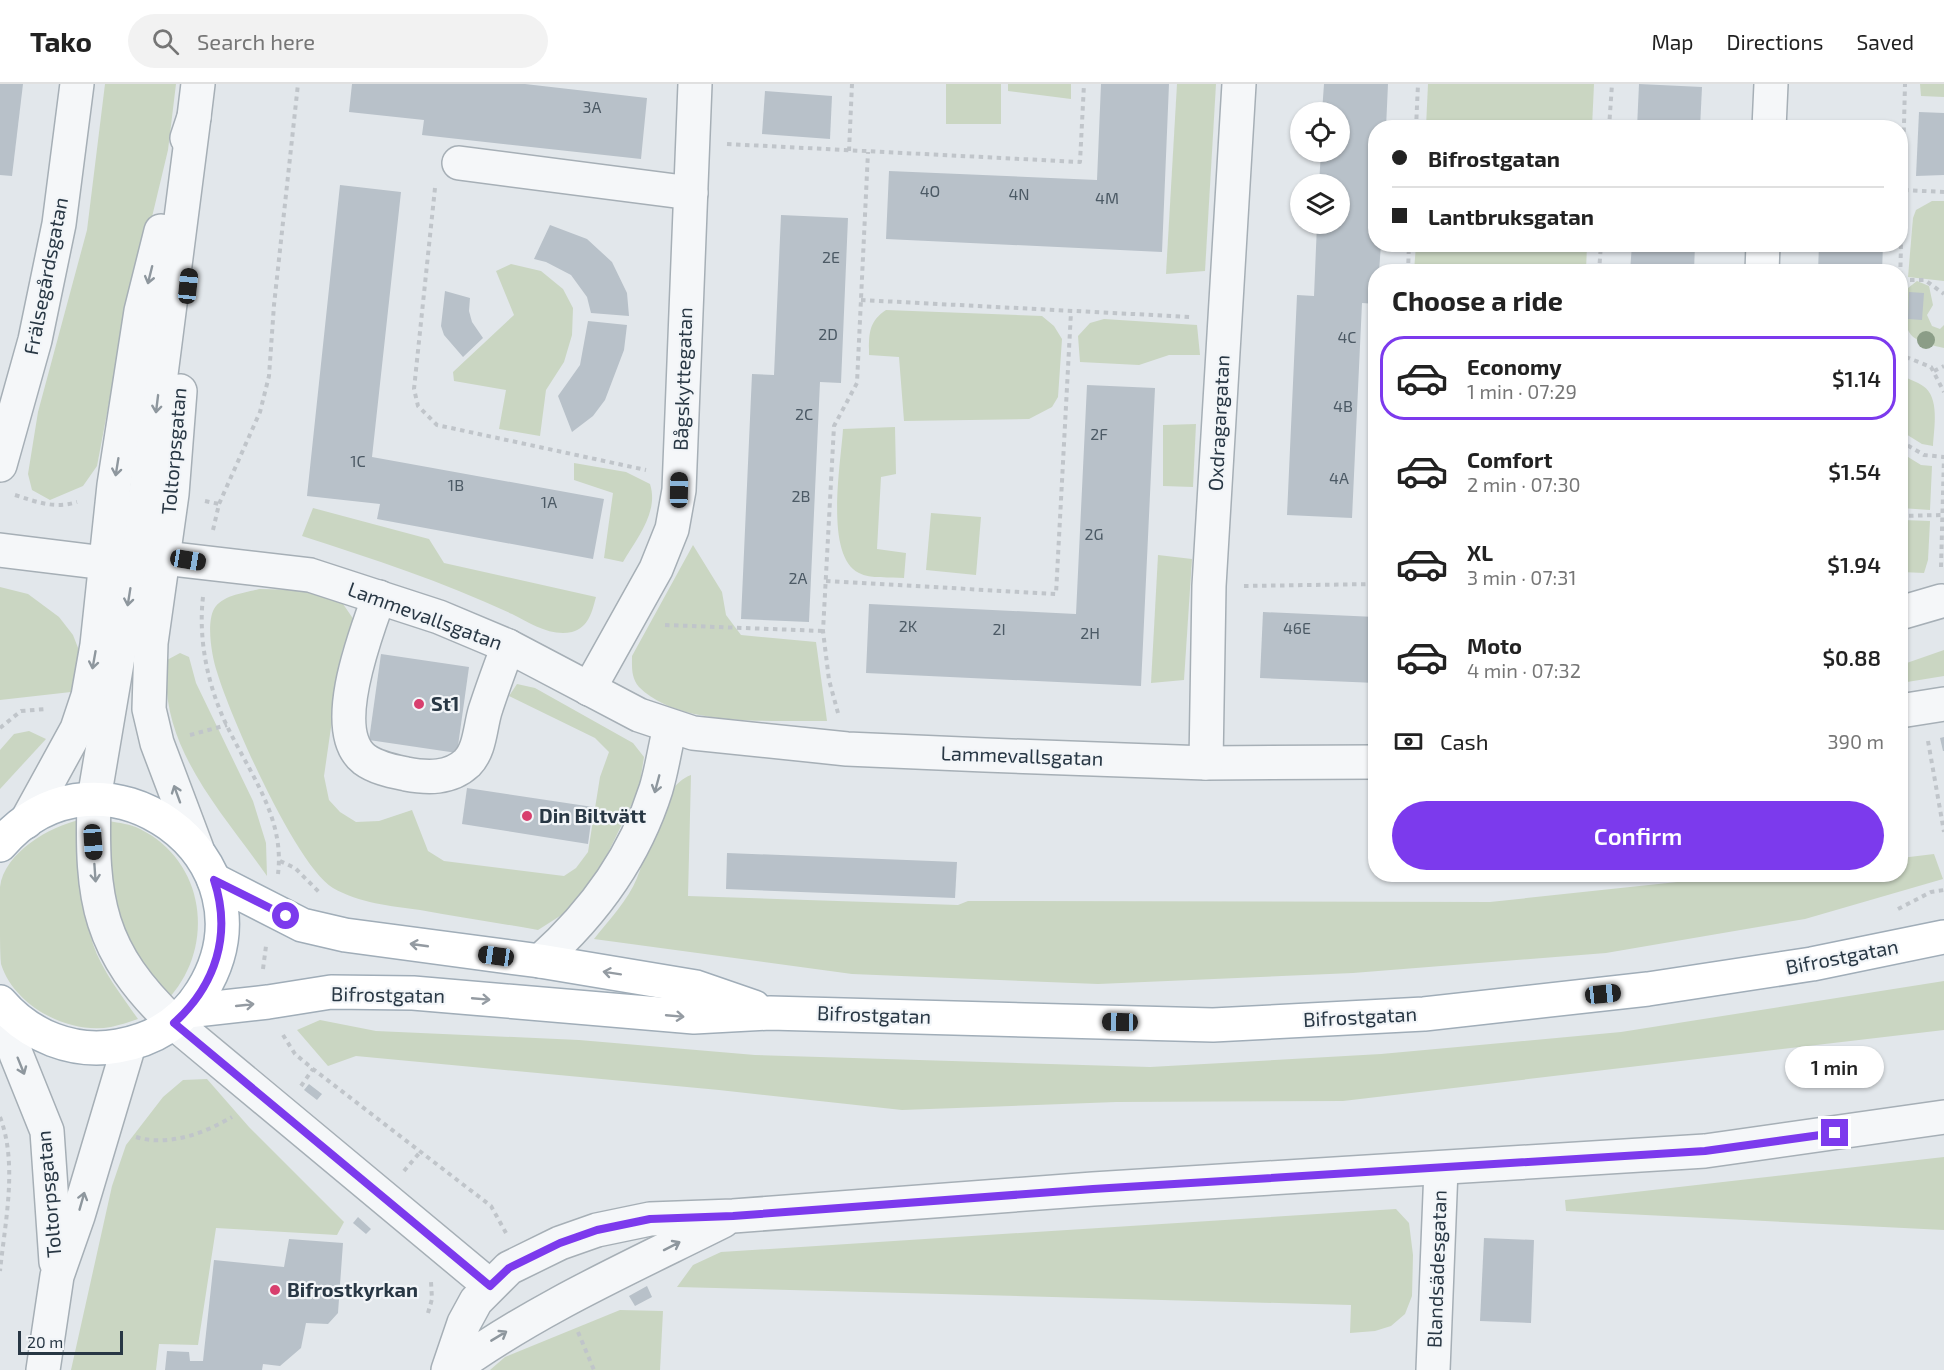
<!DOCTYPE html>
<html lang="en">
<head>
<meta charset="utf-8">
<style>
  body { margin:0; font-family:"Exo 2",sans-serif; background:#f2f2f2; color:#222; height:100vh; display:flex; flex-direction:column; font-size:22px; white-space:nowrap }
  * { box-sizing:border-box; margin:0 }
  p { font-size:20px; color:#767676 }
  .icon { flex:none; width:33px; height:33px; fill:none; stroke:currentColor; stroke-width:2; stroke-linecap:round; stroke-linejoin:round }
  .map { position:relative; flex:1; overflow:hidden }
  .drawer { position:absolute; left:1368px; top:180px; width:540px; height:618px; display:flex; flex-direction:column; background:#fff; border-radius:24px; box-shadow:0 2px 4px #0004 }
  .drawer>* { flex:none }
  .hud { position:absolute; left:1368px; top:36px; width:540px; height:132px; border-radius:24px; box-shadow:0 2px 4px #0004; display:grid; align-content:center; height:132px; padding:0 24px; background:#fff }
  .tools { position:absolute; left:1290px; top:18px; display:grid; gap:12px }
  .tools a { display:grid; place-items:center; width:60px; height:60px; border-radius:50%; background:#fff; box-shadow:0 2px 4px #0004; font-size:30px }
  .scale { position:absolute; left:18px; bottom:15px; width:105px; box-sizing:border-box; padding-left:6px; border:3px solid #283744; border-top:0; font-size:16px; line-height:21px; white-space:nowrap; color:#283744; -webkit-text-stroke:4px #f2f5f8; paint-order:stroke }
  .end { position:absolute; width:27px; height:27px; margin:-14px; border:8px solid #7c3aed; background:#fff; box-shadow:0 0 0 3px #fff }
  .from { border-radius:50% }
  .bubble { position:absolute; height:42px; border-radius:21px; background:#fff; box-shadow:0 2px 4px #0004; font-size:20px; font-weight:600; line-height:42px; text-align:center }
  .car { position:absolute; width:18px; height:36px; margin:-18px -9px; border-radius:8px; box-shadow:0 0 4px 2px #0007; background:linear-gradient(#222 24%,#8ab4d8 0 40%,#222 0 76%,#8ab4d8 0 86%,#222 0) }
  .hud b { display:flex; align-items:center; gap:21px; height:57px; font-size:22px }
  .hud b+b { border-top:2px solid #e0e0e0 }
  .hud i { width:15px; height:15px; background:#222 }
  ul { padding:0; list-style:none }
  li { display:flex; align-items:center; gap:18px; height:84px; margin:0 12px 9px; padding:0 12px; border:3px solid transparent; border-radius:24px }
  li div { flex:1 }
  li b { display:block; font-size:22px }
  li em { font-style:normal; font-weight:600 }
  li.active { border-color:#7c3aed }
  li>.icon { width:54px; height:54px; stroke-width:1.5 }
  h2 { padding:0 24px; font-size:27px; line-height:72px }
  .pay { display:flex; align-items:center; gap:15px; height:66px; padding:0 24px; font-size:22px }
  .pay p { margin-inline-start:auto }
  .primary-button { display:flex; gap:12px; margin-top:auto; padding:12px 24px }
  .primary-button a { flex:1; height:69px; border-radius:36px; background:#7c3aed; color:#fff; font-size:24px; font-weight:600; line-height:69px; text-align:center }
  header { display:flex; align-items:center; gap:36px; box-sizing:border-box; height:84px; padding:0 30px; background:#fff; border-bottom:2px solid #e0e0e0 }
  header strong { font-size:28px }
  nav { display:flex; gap:33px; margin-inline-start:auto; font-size:21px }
  .search { width:420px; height:54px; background:#f2f2f2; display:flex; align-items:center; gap:15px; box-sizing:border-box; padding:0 21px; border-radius:33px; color:#767676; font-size:22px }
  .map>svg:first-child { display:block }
  .green { fill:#cad6c2 }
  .building { fill:#b8c1c9 }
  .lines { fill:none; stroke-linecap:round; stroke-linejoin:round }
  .minor-casing { stroke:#a6afb6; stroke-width:36 }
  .major-casing { stroke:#a0adb8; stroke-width:36 }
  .path { stroke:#c0c5ca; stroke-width:4; stroke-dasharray:4.5 4.5; stroke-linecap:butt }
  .minor { stroke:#f5f7f9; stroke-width:33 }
  .major { stroke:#fff; stroke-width:33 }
  .tree { fill:#8b9d87 }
  .oneway { stroke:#8e979e }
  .oneway2 { stroke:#949ba2 }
  .route { stroke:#7c3aed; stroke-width:8 }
  .poi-dot { fill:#d83f6e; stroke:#f2f5f8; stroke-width:2 }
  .labels { text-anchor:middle; stroke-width:4.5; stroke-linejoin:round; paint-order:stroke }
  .number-label { font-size:16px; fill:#4c5a65 }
  .street-label { font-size:20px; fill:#283744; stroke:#f2f5f8 }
  .poi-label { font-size:20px; font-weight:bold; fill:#283744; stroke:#f2f5f8; text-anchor:start }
</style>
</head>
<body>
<header>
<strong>Tako</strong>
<div class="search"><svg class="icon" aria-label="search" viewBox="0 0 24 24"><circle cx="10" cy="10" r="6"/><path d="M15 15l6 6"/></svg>Search here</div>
<nav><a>Map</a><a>Directions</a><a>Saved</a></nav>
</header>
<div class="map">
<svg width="1944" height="1286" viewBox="0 0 1944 1286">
  <rect width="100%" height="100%" fill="#e2e7eb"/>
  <g class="green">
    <path d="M105 0H176L168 66 114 292 97 382 83 402 50 416 32 406 28 390 38 328 87 146Z"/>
    <rect x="946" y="0" width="55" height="40"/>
    <path d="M1008 0H1071V15L1008 7Z"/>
    <path d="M1177 0H1216L1205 187 1166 190Z"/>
    <path d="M1428 0H1594L1592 43H1426Z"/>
    <path d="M1920 0H1944V13L1921 12Z"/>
    <path d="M1932 117H1944V197L1908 193 1913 134 1916 126Z"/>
    <path d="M1416 161H1587L1586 187H1414Z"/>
    <path d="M511 180 541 187 563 205 573 224 572 251 564 278 546 306 540 352 499 345 506 306 454 297 453 288 514 231 496 187Z"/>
    <path d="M1917 197 1929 202 1933 221 1927 231 1932 242 1940 245 1944 241V264C1899 254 1906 247 1908 204Z"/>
    <path d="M886 226 1042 232 1054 242 1062 255 1058 313 1052 323 1029 335 904 337 899 273 869 271C869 251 868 238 886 226Z"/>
    <path d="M1104 235 1197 241 1200 271H1169L1139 281 1080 278 1078 252 1090 239Z"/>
    <path d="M1901 291C1908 295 1916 297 1923 302 1940 313 1934 344 1933 362L1922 360 1901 347Z"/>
    <path d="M1196 340 1193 403 1163 402V341Z"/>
    <path d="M895 343 896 390 881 393 877 465 906 469 904 494C891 493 870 495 859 489 824 472 841 379 843 345Z"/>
    <path d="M1900 368 1921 381 1932 382 1930 426 1901 424Z"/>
    <path d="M574 379 626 388 650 400C659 428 637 454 623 478L604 474 613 409 574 396Z"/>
    <path d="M313 424 429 455 444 479 596 513C592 528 589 543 572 548 551 553 530 539 512 530 444 498 373 475 302 452Z"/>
    <path d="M931 429 981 433 976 491 926 486Z"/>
    <path d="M1903 436 1930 437 1928 476 1924 489 1901 488 1900 439Z"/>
    <path d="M693 461 722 508 726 531 741 551 816 558 827 637C772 636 680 644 639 603 631 594 632 583 632 572Z"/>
    <path d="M1158 471 1192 475 1184 596 1151 599Z"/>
    <path d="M0 503 28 510 59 533 73 551 80 569 71 608 0 616Z"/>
    <path d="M259 505 302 506 341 517 354 536 342 567 324 692 329 716 340 728 356 738 379 737 412 726 428 767 444 777 564 792 576 784 588 768 600 693 609 668 595 654 509 612 517 600 535 604 633 659 644 673 639 705 592 802 571 825 538 846C499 839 459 833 420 826 391 822 359 819 333 804 296 782 230 632 217 588 212 573 206 540 214 525 222 511 245 509 259 505Z"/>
    <path d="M1944 566V592L1901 599V581Z"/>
    <path d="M180 569 189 573 196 599 253 717 266 759 267 792C220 725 158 662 167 576Z"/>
    <path d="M29 647 46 655 0 705V666L14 650Z"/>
    <path d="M691 691 688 812 958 821 968 817 1490 818 1743 791 1900 790 1901 774 1934 770 1943 795 1805 835 1606 869 1353 889 1098 900 852 890 594 855C609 836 628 816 637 794 651 763 657 704 691 691Z"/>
    <path d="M80 736C82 777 81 820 93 860 102 887 122 912 138 935 129 938 120 941 111 943 69 951 14 922 1 880 0 868 0 852 0 839 0 827 0 814 0 803 4 769 50 742 80 736Z"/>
    <path d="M109 737C119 739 131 740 140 745 205 777 216 861 170 913 152 896 134 877 124 855 110 824 102 769 109 737Z"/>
    <path d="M1944 897V946L1343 1017 1116 1018 902 1026 719 1006 356 972 328 982 297 946 320 936 376 947 579 956 755 971 1150 983 1381 970 1621 948Z"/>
    <path d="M207 995 249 1043 344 1138 337 1151 216 1144 198 1261 159 1260 156 1286H71L112 1102 126 1061 163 1013 183 996Z"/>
    <path d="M1944 1073V1146L1566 1127 1565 1116Z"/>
    <path d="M1396 1125 1409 1139 1413 1171 1412 1212 1405 1230 1391 1242 1375 1247 1350 1249 1351 1221 677 1203 693 1181 721 1168Z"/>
    <path d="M620 1226 663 1227 660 1286H490L505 1273Z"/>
  </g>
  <g class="building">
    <path d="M0 0H23L12 92 0 91Z"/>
    <path d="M352 0H525L647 14 641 75 422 51 424 36 349 28Z"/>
    <path d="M1101 0H1169L1162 168 886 155 889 87 1097 96Z"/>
    <path d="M1324 0H1388L1386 44H1376V160H1381L1379 188H1376V220L1362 219 1352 434 1287 431 1297 211 1314 212 1317 140H1340V100H1319L1321 68H1340V28H1322Z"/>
    <path d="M1639 0 1702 3 1700 44H1637Z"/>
    <path d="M765 7 832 12 830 55 762 50Z"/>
    <path d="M1919 28 1944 29V91L1916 92Z"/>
    <path d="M340 101 401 108 372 373 604 415 593 475 377 435 380 420 307 412Z"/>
    <path d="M781 131 848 134 841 299 820 298 809 538 741 535 752 290 774 291Z"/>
    <path d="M550 141 587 155 612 178 627 209 629 232 591 229 587 213 571 191 546 178 534 175Z"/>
    <path d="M1632 160H1695L1694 188H1630Z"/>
    <path d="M1819 160H1883L1882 188H1818Z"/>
    <path d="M445 207 470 214 469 227 472 238 483 254 463 273 444 251 441 242Z"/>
    <path d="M1909 208 1924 209 1922 236 1908 235Z"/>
    <path d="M588 237 627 241 624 266 605 316 593 332 572 348 558 312 580 281Z"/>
    <path d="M1087 301 1155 304 1141 602 866 589 869 520 1076 530Z"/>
    <path d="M1263 528 1376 533V599L1260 594Z"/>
    <path d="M381 570 469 583 457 669 369 656Z"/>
    <path d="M1944 653V667H1943L1940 654Z"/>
    <path d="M467 704 593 723 588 760 462 740Z"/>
    <path d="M727 769 957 778 955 814 726 805Z"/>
    <path d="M309 1000 322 1010 317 1016 304 1006Z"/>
    <path d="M358 1133 371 1145 366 1150 353 1139Z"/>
    <path d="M1484 1154 1534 1156 1531 1239 1480 1237Z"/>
    <path d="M289 1155 343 1159 338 1229 328 1240 306 1239 301 1264 280 1282 263 1280 262 1286H165L167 1267 189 1268 190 1277H203L214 1176 284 1183Z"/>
    <path d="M647 1202 652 1213 635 1222 629 1212Z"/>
  </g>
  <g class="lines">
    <defs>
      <g id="minor">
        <path d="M194 33 146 407 94 715C91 816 98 867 174 939L490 1202"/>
        <path d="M1769 44 1771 0"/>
        <path d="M187 54 194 33 198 0"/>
        <path d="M459 79 691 109"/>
        <path d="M1762 188 1763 160"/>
        <path d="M180 307 172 410 151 559 149 625 157 659 197 765"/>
        <path d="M0 381 35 256 59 140 77 0"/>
        <path d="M0 466 105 479"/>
        <path d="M164 474 310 491 439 533 508 562 639 631 693 649 847 665 985 671 1206 679 1376 678"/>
        <path d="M379 513C366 549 328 646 364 675 376 684 392 687 406 690 427 694 450 695 467 679 480 666 480 644 485 627 492 605 500 584 508 562"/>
        <path d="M1900 529 1941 517"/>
        <path d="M589 605 656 485 672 445 679 406 695 0"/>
        <path d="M1900 627 1944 620"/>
        <path d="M1206 679 1209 502 1239 0"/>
        <path d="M26 738 77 645 88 612 97 561 114 401 141 227 161 147"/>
        <path d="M540 877C593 830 634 775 656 705 662 685 665 663 670 643"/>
        <path d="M7 926 16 970 47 1047 56 1178"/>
        <path d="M43 1286 57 1192 78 1132 129 961"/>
        <path d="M448 1286 464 1239 476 1217 509 1184 560 1159 597 1146 650 1135 733 1132 1093 1105 1705 1067 1944 1033"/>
        <path d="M452 1286C536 1225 631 1183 723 1137"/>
        <path d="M1433 1286 1441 1085"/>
      </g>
      <g id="major">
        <path d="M0 761C101 643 283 775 202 907 183 938 153 956 118 962 73 970 29 952 0 918"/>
        <path d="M214 796 302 841 345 851 540 877 696 903 754 923"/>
        <path d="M187 927 268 918 331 908 413 909 694 933 770 929 1213 941 1424 930 1648 905 1812 880 1944 853"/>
      </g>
    </defs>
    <use href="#minor" class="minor-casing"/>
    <use href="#major" class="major-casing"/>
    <g class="path">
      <path d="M1416 44 1418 0"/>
      <path d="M1609 44 1612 0"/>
      <path d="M727 60 1080 78 1084 0"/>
      <path d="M849 67 852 0"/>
      <path d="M435 104 414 305 418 322 437 341 646 386"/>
      <path d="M1904 106 1944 108"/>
      <path d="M1408 188 1409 160"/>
      <path d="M1599 188 1601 160"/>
      <path d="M1901 196H1925L1944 210"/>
      <path d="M1900 201 1905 0"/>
      <path d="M861 216 1191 233"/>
      <path d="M1900 266 1906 273 1931 283 1944 308"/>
      <path d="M1934 287 1944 282"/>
      <path d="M1900 357 1924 371 1944 373"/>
      <path d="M15 411C37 418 54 425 77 418"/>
      <path d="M205 417 219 420"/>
      <path d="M1900 432 1942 431"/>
      <path d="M213 446 219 420 260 328 269 292 274 221 298 0"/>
      <path d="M1941 483 1944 373"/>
      <path d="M826 497 1056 510 1071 228"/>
      <path d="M1244 502 1376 500"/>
      <path d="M203 513C198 556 208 603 227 642 250 690 285 734 278 790"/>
      <path d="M665 541 823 547"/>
      <path d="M838 629 829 596 823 547 834 342 857 299 868 68"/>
      <path d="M0 644 21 627 46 625"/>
      <path d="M190 651 227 641"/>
      <path d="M1928 657 1944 748"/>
      <path d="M280 777 295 784 320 809"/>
      <path d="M1898 825 1931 808 1944 806"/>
      <path d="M263 885 266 862"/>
      <path d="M283 951 295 970 313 985 491 1122 506 1149"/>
      <path d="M301 1002 313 985"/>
      <path d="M0 1033C18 1080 5 1138 0 1187"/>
      <path d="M136 1053C168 1063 205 1049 232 1033"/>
      <path d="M404 1087 421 1067"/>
      <path d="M428 1229 432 1215 431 1198"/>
      <path d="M578 1248 594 1286"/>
    </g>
    <use href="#minor" class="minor"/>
    <use href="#major" class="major"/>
  </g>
  <circle class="tree" cx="1926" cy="256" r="9"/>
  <defs><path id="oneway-shaft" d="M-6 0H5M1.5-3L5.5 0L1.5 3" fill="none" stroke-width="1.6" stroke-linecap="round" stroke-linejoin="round" transform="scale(1.5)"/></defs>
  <g class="oneway">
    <use href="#oneway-shaft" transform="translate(150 191) rotate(104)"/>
    <use href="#oneway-shaft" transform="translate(157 320) rotate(97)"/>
    <use href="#oneway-shaft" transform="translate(117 383) rotate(99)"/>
    <use href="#oneway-shaft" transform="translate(129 513) rotate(99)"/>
    <use href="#oneway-shaft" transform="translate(94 576) rotate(100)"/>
    <use href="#oneway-shaft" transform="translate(657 700) rotate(105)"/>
    <use href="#oneway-shaft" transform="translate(177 710) rotate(-110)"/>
    <use href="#oneway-shaft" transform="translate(95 789) rotate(86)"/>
    <use href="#oneway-shaft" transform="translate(21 982) rotate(68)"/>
    <use href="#oneway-shaft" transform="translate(82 1117) rotate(-74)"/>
    <use href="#oneway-shaft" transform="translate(672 1162) rotate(-27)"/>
    <use href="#oneway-shaft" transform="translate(499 1252) rotate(-31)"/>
  </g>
  <g class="oneway2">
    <use href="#oneway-shaft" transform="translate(419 861) rotate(-172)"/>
    <use href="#oneway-shaft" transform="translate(612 889) rotate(-171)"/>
    <use href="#oneway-shaft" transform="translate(481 915) rotate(5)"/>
    <use href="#oneway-shaft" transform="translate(245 921) rotate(-6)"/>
    <use href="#oneway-shaft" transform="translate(675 932) rotate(5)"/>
  </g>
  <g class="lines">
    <path class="route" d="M286 832 214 796C232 850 216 901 174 939L490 1202 509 1184 560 1159 597 1146 650 1135 733 1132 1093 1105 1705 1067 1835 1049"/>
  </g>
  <g class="poi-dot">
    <circle cx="419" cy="620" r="6"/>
    <circle cx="527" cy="732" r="6"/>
    <circle cx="275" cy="1206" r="6"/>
  </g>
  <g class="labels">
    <g class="number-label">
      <text x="592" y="29">3A</text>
      <text x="930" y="113">4O</text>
      <text x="1019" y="116">4N</text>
      <text x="1107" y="120">4M</text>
      <text x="831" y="179">2E</text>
      <text x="828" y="256">2D</text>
      <text x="1347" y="259">4C</text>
      <text x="1343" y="328">4B</text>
      <text x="804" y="336">2C</text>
      <text x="1099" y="356">2F</text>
      <text x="358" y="383">1C</text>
      <text x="1339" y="400">4A</text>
      <text x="456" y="407">1B</text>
      <text x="801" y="418">2B</text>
      <text x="549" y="424">1A</text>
      <text x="1094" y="456">2G</text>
      <text x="798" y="500">2A</text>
      <text x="908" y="548">2K</text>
      <text x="1297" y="550">46E</text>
      <text x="999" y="551">2I</text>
      <text x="1090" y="555">2H</text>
    </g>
    <g class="street-label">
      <text transform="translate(46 192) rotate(-79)" y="7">Frälsegårdsgatan</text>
      <text transform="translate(683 295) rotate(-88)" y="7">Bågskyttegatan</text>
      <text transform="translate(1219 339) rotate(-87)" y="7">Oxdragargatan</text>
      <text transform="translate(174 367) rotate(-85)" y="7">Toltorpsgatan</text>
      <text transform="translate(425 532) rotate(20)" y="7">Lammevallsgatan</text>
      <text transform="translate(1022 672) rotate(2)" y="7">Lammevallsgatan</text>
      <text transform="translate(1842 873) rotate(-11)" y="7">Bifrostgatan</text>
      <text transform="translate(388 911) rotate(1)" y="7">Bifrostgatan</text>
      <text transform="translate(874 931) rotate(2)" y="7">Bifrostgatan</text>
      <text transform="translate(1360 933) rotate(-3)" y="7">Bifrostgatan</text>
      <text transform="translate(49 1110) rotate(-95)" y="7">Toltorpsgatan</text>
      <text transform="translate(1437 1185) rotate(-88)" y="7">Blandsädesgatan</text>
    </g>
    <g class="poi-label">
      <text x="431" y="627">St1</text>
      <text x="539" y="739">Din Biltvätt</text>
      <text x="287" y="1213">Bifrostkyrkan</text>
    </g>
  </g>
</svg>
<div class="tools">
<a><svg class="icon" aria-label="locate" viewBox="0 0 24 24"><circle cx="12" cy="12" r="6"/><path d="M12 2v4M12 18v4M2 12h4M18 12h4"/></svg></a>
<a><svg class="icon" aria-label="layers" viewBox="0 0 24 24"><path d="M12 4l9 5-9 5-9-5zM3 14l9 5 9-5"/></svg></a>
</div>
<div class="scale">20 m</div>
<i class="end from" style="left:286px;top:832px"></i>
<i class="end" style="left:1835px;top:1049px"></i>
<div class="bubble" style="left:1785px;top:962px;width:99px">1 min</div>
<i class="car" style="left:188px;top:202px;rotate:6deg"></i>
<i class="car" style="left:679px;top:406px;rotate:1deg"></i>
<i class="car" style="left:188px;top:476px;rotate:99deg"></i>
<i class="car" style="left:93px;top:758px;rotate:176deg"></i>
<i class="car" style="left:496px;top:872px;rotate:278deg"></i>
<i class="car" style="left:1603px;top:910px;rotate:84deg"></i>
<i class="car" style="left:1120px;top:938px;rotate:271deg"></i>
<div class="hud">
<b><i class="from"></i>Bifrostgatan</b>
<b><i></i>Lantbruksgatan</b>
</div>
<section class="drawer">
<h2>Choose a ride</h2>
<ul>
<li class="active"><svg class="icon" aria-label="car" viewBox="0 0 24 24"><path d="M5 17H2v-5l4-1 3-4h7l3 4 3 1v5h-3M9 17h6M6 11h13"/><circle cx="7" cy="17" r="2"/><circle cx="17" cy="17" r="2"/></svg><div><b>Economy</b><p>1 min · 07:29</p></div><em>$1.14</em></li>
<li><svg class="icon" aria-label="car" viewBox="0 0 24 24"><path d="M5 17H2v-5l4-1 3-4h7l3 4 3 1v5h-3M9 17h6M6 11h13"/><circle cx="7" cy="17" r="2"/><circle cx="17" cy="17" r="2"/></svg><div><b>Comfort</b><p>2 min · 07:30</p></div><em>$1.54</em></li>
<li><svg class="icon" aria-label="car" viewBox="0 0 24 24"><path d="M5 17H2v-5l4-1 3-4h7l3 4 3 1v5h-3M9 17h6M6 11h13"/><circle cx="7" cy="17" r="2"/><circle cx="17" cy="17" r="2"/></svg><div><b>XL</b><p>3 min · 07:31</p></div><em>$1.94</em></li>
<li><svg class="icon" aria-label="car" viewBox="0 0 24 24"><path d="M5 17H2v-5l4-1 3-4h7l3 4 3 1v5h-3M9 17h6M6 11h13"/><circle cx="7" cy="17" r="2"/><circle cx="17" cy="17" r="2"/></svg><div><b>Moto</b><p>4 min · 07:32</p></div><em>$0.88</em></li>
</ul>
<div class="pay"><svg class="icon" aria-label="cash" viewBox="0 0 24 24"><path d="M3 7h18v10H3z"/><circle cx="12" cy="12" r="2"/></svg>Cash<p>390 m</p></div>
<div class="primary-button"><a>Confirm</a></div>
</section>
</div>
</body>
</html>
